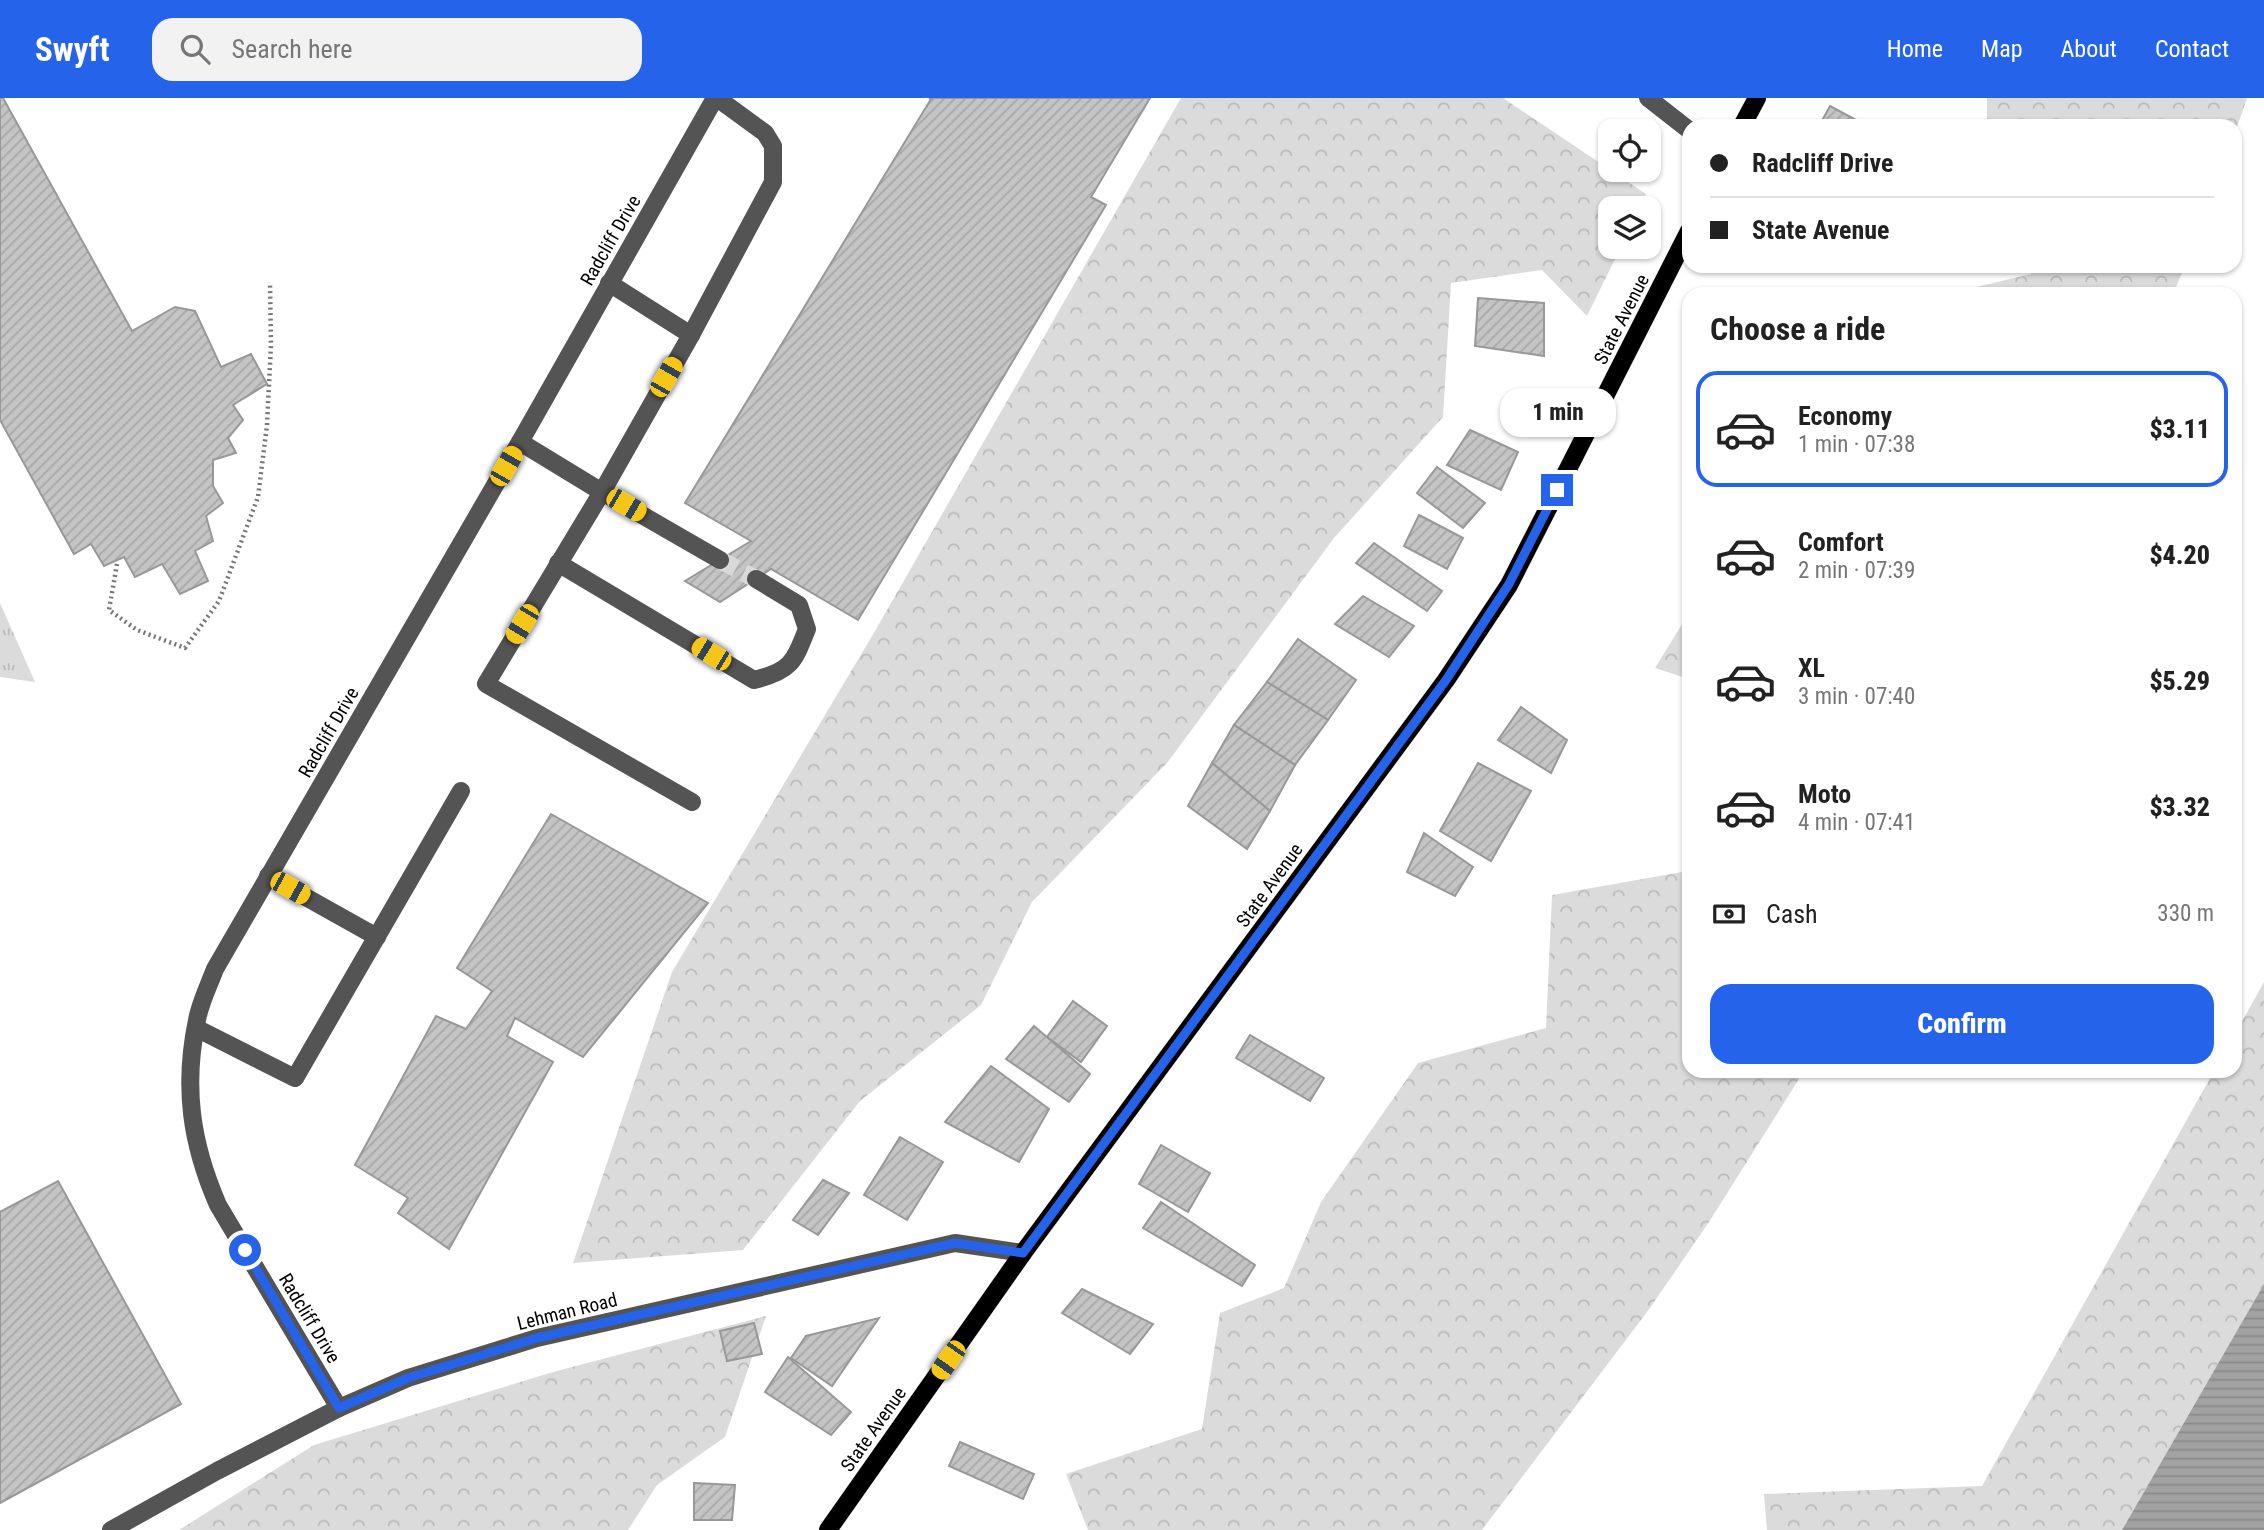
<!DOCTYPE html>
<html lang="en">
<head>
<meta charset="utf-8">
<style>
  body { margin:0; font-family:"Roboto Condensed",sans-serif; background:#f2f2f2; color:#222; height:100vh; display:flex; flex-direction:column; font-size:26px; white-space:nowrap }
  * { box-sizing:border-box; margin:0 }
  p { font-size:23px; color:#767676 }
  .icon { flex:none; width:38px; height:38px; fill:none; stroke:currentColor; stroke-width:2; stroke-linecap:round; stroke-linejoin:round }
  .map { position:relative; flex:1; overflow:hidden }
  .side { position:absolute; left:1682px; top:189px; width:560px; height:791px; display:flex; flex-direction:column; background:#fff; border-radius:21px; box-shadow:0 2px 5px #0004 }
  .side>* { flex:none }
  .top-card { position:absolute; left:1682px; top:21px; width:560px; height:154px; border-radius:21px; box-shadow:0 2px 5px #0004; display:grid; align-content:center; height:154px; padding:0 28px; background:#fff }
  .buttons { position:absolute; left:1598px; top:21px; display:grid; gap:14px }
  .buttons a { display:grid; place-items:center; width:63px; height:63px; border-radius:14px; background:#fff; box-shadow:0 2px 5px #0004; font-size:35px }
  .end { position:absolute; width:32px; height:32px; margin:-16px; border:9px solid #2563eb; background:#fff; box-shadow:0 0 0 4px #fff }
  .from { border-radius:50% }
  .bubble { position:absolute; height:49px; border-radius:21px; background:#fff; box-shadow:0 2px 5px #0004; font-size:23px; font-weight:800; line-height:49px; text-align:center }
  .car { position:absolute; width:21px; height:42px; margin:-21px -10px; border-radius:9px; box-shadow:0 0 5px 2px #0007; background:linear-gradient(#f5c518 24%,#345 0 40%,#f5c518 0 76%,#345 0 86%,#f5c518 0) }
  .top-card b { display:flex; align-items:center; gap:24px; height:66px; font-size:26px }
  .top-card b+b { border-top:2px solid #e0e0e0 }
  .top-card i { width:18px; height:18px; background:#222 }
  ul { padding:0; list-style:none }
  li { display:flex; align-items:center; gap:21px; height:116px; margin:0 14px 10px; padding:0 14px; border:4px solid transparent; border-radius:21px }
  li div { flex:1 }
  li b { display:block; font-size:26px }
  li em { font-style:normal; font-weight:800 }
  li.on { border-color:#2563eb }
  li>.icon { width:63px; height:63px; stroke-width:1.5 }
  h2 { padding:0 28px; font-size:32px; line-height:84px }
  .pay { display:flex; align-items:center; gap:18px; height:77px; padding:0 28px; font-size:26px }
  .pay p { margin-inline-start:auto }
  .button { display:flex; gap:14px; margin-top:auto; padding:14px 28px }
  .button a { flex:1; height:80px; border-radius:21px; background:#2563eb; color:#fff; font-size:28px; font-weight:800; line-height:80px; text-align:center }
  header { display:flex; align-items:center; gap:42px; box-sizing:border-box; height:98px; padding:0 35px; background:#2563eb; color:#fff }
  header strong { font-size:33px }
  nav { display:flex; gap:38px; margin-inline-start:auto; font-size:24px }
  .search { width:490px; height:63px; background:#f2f2f2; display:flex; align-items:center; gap:18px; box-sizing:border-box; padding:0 24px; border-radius:21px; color:#767676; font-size:26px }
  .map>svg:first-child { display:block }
  .grass { fill:url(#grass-tufts) }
  .forest { fill:url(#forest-crowns) }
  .water { fill:url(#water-rules) }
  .building { fill:url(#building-hatch); stroke:#989898; stroke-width:2 }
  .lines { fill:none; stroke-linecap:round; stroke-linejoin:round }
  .minor-tunnel { stroke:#d9d9d9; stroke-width:18; stroke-dasharray:18 9; stroke-linecap:butt }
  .major-casing { stroke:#dbdbdb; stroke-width:19 }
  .path { stroke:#767676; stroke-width:4.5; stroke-dasharray:2 3.5; stroke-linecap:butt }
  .minor { stroke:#545454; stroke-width:18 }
  .major { stroke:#000; stroke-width:18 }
  .route { stroke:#2563eb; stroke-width:9 }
  .labels { text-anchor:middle; stroke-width:5; stroke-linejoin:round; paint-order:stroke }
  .street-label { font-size:19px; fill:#000; stroke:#fff }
</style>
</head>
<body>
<header>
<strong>Swyft</strong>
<div class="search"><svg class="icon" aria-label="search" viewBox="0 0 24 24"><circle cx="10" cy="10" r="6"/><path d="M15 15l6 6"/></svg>Search here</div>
<nav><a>Home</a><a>Map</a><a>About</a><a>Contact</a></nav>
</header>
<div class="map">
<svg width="2264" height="1432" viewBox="0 0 2264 1432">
  <defs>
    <pattern id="grass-tufts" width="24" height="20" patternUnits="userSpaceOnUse" patternTransform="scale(1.75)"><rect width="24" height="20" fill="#dbdbdb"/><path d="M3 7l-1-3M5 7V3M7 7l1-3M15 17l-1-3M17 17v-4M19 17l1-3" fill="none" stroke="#bababa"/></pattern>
    <pattern id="forest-crowns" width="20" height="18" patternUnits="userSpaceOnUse" patternTransform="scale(1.75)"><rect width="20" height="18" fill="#dbdbdb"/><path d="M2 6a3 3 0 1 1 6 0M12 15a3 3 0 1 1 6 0" fill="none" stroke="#bababa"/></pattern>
    <pattern id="water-rules" width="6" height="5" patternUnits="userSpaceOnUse" patternTransform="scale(1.75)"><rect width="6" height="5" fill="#a2a2a2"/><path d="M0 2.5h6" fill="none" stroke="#8a8a8a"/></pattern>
    <pattern id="building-hatch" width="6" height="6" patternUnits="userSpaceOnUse" patternTransform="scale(1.75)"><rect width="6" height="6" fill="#c4c4c4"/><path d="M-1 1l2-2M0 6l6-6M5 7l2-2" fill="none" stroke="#a7a7a7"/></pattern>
  </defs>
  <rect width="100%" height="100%" fill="#fff"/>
  <path class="grass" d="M0 505 35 584 0 579Z"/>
  <g class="forest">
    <path d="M1181 0H1503L1646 96 1639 110H1610V149H1621L1587 218 1542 172 1451 185 1443 319 1334 440 1167 665 1032 804 981 907 860 1003 743 1152 573 1165 672 874 875 533Z"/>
    <path d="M1987 0H2247L2235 35V28H1987Z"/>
    <path d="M2034 168H2185L2173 196H1947L2031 176Z"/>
    <path d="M1689 515V581L1655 570Z"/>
    <path d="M1689 770V973H1804L1709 1124 1650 1210 1482 1432H1088L1066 1376 1202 1331 1220 1215 1284 1190 1321 1104 1418 965 1546 930 1552 797 1682 774Z"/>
    <path d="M2264 884V1186L2122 1432H1767L1764 1396 1982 1388 2214 973H2235V936Z"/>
    <path d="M766 1218 725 1339 657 1387 628 1432H179L314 1347 553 1274Z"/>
  </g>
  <path class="water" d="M2264 1186V1432H2122Z"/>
  <g class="building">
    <path d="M0 0H3L132 233 175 209 195 213 221 269 251 256 267 286 233 307 243 322 228 340 236 355 213 362V388L223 405 206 418 213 443 195 453 208 483 180 496 162 466 135 479 124 459 104 468 91 446 74 456 0 322Z"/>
    <path d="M929 0H1150L1091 99 1106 107 858 522 771 471 720 504 685 483 751 443 685 405 931 1Z"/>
    <path d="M1830 8 1867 28H1819Z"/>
    <path d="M1478 200 1544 205V258L1475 248Z"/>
    <path d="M1470 332 1518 354 1501 392 1447 367Z"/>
    <path d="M1437 369 1485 405 1463 430 1417 395Z"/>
    <path d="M1419 417 1463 440 1447 471 1404 448Z"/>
    <path d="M1374 445 1442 493 1427 513 1356 465Z"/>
    <path d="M1363 498 1414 528 1389 559 1335 526Z"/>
    <path d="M1298 541 1356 582 1328 622 1267 584Z"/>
    <path d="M1267 584 1328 622 1295 667 1234 627Z"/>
    <path d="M1521 609 1567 642 1551 675 1498 642Z"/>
    <path d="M1234 627 1295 667 1270 713 1212 665Z"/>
    <path d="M1212 665 1270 713 1247 751 1188 708Z"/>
    <path d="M1478 665 1531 693 1491 763 1440 733Z"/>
    <path d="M551 716 708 805 583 959 515 920 507 938 553 964 449 1151 398 1115 408 1100 355 1067 436 918 466 931 492 893 457 870Z"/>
    <path d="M1424 735 1473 769 1455 798 1407 774Z"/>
    <path d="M1073 903 1107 928 1081 964 1047 939Z"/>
    <path d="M1034 928 1090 976 1069 1004 1006 961Z"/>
    <path d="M1250 937 1324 980 1310 1003 1236 960Z"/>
    <path d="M991 968 1049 1011 1019 1064 945 1024Z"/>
    <path d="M900 1039 943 1064 907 1122 864 1097Z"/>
    <path d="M1161 1047 1210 1075 1188 1114 1139 1086Z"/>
    <path d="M823 1082 849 1095 818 1137 793 1122Z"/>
    <path d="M58 1083 181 1306 0 1405V1114Z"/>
    <path d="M1161 1104 1255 1167 1242 1188 1143 1130Z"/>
    <path d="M1082 1191 1153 1226 1130 1256 1062 1215Z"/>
    <path d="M879 1220 832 1288 791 1260 806 1238Z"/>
    <path d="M754 1225 762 1256 727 1263 720 1233Z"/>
    <path d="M788 1259 851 1314 831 1337 765 1294Z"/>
    <path d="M960 1344 1034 1376 1023 1401 949 1368Z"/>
    <path d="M694 1385 735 1387 732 1422H694Z"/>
  </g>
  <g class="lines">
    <path class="minor-tunnel" d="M720 462 756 481"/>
    <defs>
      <g id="major">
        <path d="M1742 28 1757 0"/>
        <path d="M828 1432 1023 1155 1446 582 1509 487 1689 133"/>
      </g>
    </defs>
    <use href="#major" class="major-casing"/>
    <path class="path" d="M117 466 109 512 137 532 185 550 219 503 258 399 267 327 271 247 270 184"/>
    <g class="minor">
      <path d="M1648 0 1689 32"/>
      <path d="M609 185 691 237"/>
      <path d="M520 344 602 394 691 237 773 84V48L765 35 717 0"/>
      <path d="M558 465 754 582C791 573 794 564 807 531L799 507 756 481"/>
      <path d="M692 704 486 586 602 394 720 462"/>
      <path d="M268 778 377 839"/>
      <path d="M196 930 295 980 461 693"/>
      <path d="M339 1310 218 1107C191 1045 183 989 197 922 200 905 209 887 215 871L520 344 715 0"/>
      <path d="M111 1432 217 1373 339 1310 408 1280 537 1240 955 1145 1023 1155"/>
    </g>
    <use href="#major" class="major"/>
  </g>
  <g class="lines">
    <path class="route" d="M245 1152 339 1310 408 1280 537 1240 955 1145 1023 1155 1446 582 1509 486 1557 392"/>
  </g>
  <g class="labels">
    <g class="street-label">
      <text transform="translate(610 142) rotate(-60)" y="7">Radcliff Drive</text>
      <text transform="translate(1621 221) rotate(-63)" y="7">State Avenue</text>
      <text transform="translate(328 634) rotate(-60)" y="7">Radcliff Drive</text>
      <text transform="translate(1269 787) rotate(-54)" y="7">State Avenue</text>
      <text transform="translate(567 1213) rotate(-14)" y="7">Lehman Road</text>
      <text transform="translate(310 1220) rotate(59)" y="7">Radcliff Drive</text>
      <text transform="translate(873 1331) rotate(-55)" y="7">State Avenue</text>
    </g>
  </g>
</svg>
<div class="buttons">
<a><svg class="icon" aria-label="locate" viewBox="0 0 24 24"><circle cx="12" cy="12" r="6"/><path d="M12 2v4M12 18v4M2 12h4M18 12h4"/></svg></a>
<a><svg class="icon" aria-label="layers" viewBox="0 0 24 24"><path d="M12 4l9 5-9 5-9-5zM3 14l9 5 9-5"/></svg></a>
</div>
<i class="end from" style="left:245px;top:1152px"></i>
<i class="end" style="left:1557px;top:392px"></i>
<div class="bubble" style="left:1500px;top:290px;width:116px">1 min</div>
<i class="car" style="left:666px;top:279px;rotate:30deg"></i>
<i class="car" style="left:506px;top:368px;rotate:30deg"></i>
<i class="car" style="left:626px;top:407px;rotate:120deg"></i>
<i class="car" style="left:522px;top:526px;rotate:211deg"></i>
<i class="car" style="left:711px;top:556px;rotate:301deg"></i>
<i class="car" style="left:290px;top:790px;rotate:119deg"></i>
<i class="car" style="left:948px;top:1262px;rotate:215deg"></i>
<div class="top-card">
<b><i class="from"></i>Radcliff Drive</b>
<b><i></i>State Avenue</b>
</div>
<section class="side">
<h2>Choose a ride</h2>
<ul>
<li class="on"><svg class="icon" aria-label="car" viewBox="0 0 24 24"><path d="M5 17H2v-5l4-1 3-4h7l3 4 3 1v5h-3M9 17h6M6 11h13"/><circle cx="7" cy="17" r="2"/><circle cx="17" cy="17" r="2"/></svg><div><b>Economy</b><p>1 min · 07:38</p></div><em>$3.11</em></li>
<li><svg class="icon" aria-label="car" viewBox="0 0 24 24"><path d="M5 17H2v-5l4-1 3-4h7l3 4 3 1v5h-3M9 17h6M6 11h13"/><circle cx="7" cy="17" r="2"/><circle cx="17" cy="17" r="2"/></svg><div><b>Comfort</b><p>2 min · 07:39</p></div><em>$4.20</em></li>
<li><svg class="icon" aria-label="car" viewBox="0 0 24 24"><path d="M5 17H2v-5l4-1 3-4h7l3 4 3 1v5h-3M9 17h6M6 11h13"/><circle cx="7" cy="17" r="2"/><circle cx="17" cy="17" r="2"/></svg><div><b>XL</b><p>3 min · 07:40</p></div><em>$5.29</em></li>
<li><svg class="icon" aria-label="car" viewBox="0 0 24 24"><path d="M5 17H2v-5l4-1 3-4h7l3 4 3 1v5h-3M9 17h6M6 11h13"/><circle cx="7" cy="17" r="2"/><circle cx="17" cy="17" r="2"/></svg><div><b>Moto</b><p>4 min · 07:41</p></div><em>$3.32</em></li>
</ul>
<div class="pay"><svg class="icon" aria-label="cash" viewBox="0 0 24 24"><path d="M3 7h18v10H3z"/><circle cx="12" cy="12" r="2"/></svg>Cash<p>330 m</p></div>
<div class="button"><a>Confirm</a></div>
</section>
</div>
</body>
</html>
